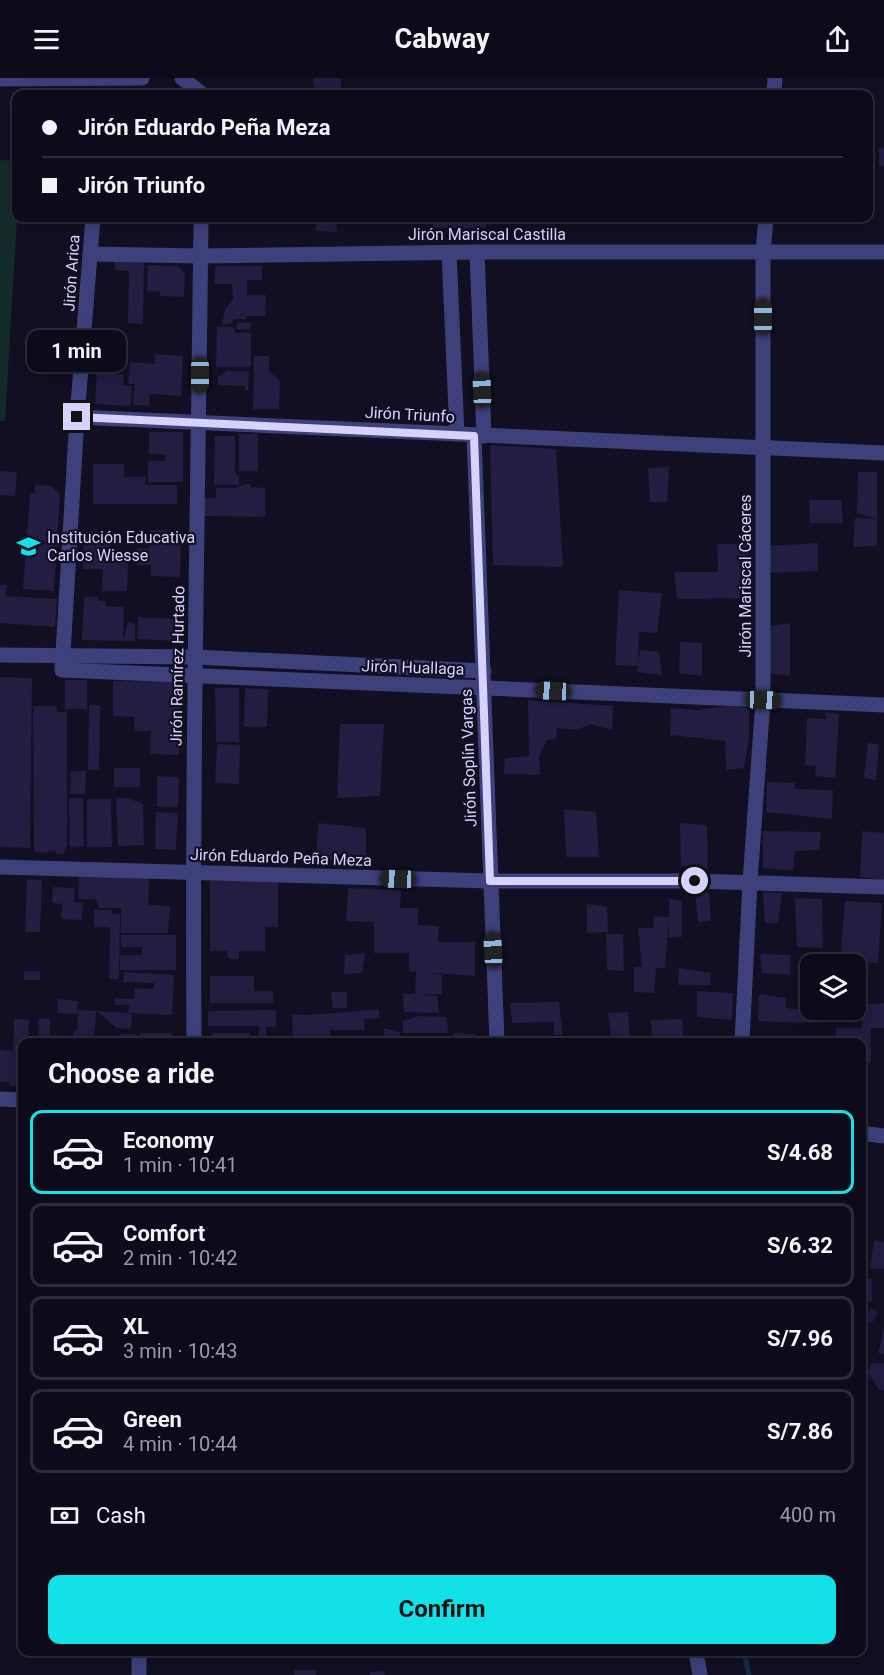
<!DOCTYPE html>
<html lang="en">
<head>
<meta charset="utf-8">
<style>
  body { margin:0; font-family:Roboto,sans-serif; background:#161422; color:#f1f3f6; height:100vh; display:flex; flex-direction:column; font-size:22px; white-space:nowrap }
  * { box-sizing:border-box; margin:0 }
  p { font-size:20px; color:#9a9ba2 }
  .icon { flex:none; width:33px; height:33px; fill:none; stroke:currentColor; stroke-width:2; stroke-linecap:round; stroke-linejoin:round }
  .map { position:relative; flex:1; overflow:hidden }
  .details { position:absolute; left:18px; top:960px; width:848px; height:618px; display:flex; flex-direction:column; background:#0d0b19; border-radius:12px; box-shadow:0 3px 15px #0003,0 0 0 2px #2d2b38 }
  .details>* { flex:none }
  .top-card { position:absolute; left:12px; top:12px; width:861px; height:132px; border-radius:12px; box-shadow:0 3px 15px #0003,0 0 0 2px #2d2b38; display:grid; align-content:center; height:132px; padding:0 30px; background:#0d0b19 }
  .buttons { position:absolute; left:800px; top:876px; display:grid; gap:12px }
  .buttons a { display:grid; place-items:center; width:66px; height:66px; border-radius:12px; background:#0d0b19; box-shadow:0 3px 15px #0003,0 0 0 2px #2d2b38; font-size:30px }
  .end { position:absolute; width:27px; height:27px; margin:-14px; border:8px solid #d5d3fb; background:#111; box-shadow:0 0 0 3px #111 }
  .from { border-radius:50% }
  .bubble { position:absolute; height:42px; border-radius:12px; background:#0d0b19; box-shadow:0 3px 15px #0003,0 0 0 2px #2d2b38; font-size:20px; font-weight:700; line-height:42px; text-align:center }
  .car { position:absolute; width:18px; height:36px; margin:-18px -9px; border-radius:8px; box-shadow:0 0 4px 2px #0007; background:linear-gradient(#222 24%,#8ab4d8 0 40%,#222 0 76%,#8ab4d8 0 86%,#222 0) }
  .top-card b { display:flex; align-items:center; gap:21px; height:57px; font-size:22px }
  .top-card b+b { border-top:2px solid #2d2b38 }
  .top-card i { width:15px; height:15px; background:#f1f3f6 }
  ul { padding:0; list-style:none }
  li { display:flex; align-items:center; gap:18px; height:84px; margin:0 12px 9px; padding:0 18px; border:3px solid #2d2b38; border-radius:12px }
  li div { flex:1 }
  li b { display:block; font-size:22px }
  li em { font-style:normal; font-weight:700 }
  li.current { border-color:#13e1e8 }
  li>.icon { width:54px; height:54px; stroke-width:1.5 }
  h2 { padding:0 30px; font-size:27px; line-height:72px }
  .pay { display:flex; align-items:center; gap:15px; height:66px; padding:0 30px; font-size:22px }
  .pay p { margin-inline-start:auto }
  .action { display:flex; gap:12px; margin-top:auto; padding:12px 30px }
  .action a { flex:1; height:69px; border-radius:12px; background:#13e1e8; color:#111; font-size:24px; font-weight:700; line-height:69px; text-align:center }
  header { display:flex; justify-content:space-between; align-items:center; height:78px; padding:0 30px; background:#0d0b19; font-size:27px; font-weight:700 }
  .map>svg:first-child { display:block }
  .green { fill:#132b28 }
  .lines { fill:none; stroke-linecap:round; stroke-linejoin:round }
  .stream { stroke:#142b47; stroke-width:5 }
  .building { fill:#221d41 }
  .minor { stroke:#3e407c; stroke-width:15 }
  .route { stroke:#d5d3fb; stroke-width:8 }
  .labels { text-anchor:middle; stroke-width:4.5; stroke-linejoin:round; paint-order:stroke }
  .street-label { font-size:16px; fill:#d5d3fb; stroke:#110f21 }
  .poi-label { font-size:16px; fill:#d5d3fb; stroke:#110f21; text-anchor:start }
</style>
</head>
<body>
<header><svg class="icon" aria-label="menu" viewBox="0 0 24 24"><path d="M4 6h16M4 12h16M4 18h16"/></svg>Cabway<svg class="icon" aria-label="share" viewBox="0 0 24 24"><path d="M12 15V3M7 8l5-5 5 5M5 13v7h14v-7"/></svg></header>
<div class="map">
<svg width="884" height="1597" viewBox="0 0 884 1597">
  <rect width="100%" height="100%" fill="#110f21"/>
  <path class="green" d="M0 82 16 83 17 140 5 343H0Z"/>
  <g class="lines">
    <path class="stream" d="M744 1574 749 1597"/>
  </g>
  <g class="building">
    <path d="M313 0H341V16H314Z"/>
    <path d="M879 69 884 70V88H879Z"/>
    <path d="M316 140H336L337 154 316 153Z"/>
    <path d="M433 140H536V144L486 145V150H433Z"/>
    <path d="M115 184H144L143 246 128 245 129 193 115 192Z"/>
    <path d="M148 187 177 188 181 191 185 195 184 219 160 218V214L147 213Z"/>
    <path d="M215 188H262V202H247V217H266L265 238H246V241H234L232 245 222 247 225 231 233 222 232 206H215Z"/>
    <path d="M237 244 251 245 250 252 236 251Z"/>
    <path d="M217 249H233L235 255H251V289H216Z"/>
    <path d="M98 269H114L112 296 124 297 123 308H132L131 328 95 326Z"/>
    <path d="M155 276 183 278 181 318 150 316 149 328 133 327 135 306H128L130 284 155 286Z"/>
    <path d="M254 278H269V293L280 303 279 331H253Z"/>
    <path d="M228 293H249L248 312H245V308L218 307V299Z"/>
    <path d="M149 354H183V404H148V383H165V376H149Z"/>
    <rect x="239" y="356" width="19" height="37"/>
    <path d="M215 358H235V394L239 398V407H214Z"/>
    <path d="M490 367 556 371 563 489 493 487Z"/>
    <path d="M93 386H124V399H145V407H177V426H93Z"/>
    <path d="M669 389 667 424H650L648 390Z"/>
    <path d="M0 393 17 394 15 418 0 417Z"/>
    <path d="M858 394H877V441L857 435Z"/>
    <path d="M244 406H250V409L265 410V439L204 438V420H216V410H236Z"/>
    <path d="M35 407 51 408 60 416 54 513 23 511 30 415H35Z"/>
    <path d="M809 422H841L843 445H810Z"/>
    <path d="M855 440 877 441V468L853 469Z"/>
    <path d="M150 452 181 453 180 499 151 498V487H137V470L149 471Z"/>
    <path d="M84 453 107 454V462L110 463 109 483 128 484 127 513H102L103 491H83Z"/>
    <path d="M818 465V493L770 495V468Z"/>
    <path d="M717 466H747L750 520 677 521 674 494H718Z"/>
    <path d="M0 507H7L6 518 57 521 55 549 0 545Z"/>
    <path d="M619 512 662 515 657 555 639 554 638 584 640 572 659 574 662 597 637 594 638 588 615 587Z"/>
    <path d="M84 519H98V523H106V528L124 529 123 563 82 562Z"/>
    <path d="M138 539 176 541 175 563 137 561Z"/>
    <path d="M128 544 135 546V563H123Z"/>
    <path d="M790 545V598L770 595V548Z"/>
    <path d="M680 564 702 565V598L679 595Z"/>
    <path d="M0 599 32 600 30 770 0 769Z"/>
    <rect x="65" y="602" width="22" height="29"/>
    <path d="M113 603 181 604 179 677 150 676 151 653H134L135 639 113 638Z"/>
    <path d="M215 610H239V664H216Z"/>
    <path d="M245 610 268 611 267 649H244Z"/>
    <path d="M528 622 613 628 612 652 590 646 577 652 556 650 557 660 547 662 539 678 540 697 504 696 505 680 529 678Z"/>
    <path d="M89 627H100L99 692H88Z"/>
    <path d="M33 628H57V634H67V768L63 776H56L55 772 43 775 34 773Z"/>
    <path d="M727 628 749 630V660L744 690 726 692 725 663 670 657 671 630 699 632Z"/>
    <path d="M825 634 839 636 835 700 815 698 816 688 805 687 807 640 826 641Z"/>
    <path d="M340 646H384L380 718 337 720Z"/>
    <path d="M868 665 879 666 876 702 864 700Z"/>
    <path d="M217 666 240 667 239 706 215 705Z"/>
    <rect x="114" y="690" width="26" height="19"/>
    <path d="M71 693H86L85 716H70Z"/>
    <path d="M157 698 179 699 178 729H157Z"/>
    <path d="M767 704 795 705 794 711 833 712 832 741 766 734Z"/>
    <path d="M69 720H83L84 768 70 769Z"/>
    <path d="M116 720H128L143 726 144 767 118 768Z"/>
    <path d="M87 721H111L112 769H87Z"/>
    <path d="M564 731 596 734 599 779H566Z"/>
    <path d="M156 734 178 735 176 772 155 771Z"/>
    <path d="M318 745 366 750V783L316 781Z"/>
    <path d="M680 745 707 747 708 793 681 788Z"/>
    <path d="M763 753 821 754 819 772 795 773 793 793 763 790Z"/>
    <path d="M862 753 884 755V802L860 799Z"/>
    <path d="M79 797 149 800 148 827 170 828 168 855H121V830H99L96 821H78Z"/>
    <path d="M27 801 42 802 40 854H25Z"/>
    <path d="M210 803H278V849H265V873H239V881H229L227 873H210Z"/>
    <path d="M53 809 75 810 74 824 83 825 82 842 61 841 62 826 52 825Z"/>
    <path d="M348 810 401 812 400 830H418V847L439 848 438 864H475V898L430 895 442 897V916L419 917 437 918 439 935 404 934 403 916H415L416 894 409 893V875H374V844L346 843Z"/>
    <path d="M695 813 709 814 711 843 698 844Z"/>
    <path d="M763 814 782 815 778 845H765Z"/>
    <path d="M669 820 682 823V859H669V842L665 890H656L654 915 634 914V889H642L638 850H653L654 838 669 839Z"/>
    <path d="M795 820 822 821 823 870 797 869Z"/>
    <path d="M845 823 882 825 878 885 860 884 857 933 855 886H836V883H840Z"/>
    <path d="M587 826 607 829 608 854 587 855Z"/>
    <path d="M94 832H111L113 836H120L119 901H109L110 849H94Z"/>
    <path d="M606 856H623L624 893 607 892Z"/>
    <path d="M121 857H176V892H120V877H142V869H121Z"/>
    <path d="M365 875 362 895 344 896 345 877Z"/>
    <path d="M760 876 791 877 790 897 762 895Z"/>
    <path d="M679 890 711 895 710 907H678Z"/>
    <rect x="24" y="893" width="16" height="9"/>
    <path d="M124 894 174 897 172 937 128 935 129 927H115V920L134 921 135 910 154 911V905L123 904Z"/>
    <path d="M210 898H254V913H273V925H210Z"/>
    <path d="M697 913 733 915 732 942 697 939Z"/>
    <path d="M331 914H347V930H333Z"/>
    <path d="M759 916 786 920V930L811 933V945L758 943Z"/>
    <path d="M58 921 78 923 77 936 57 935Z"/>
    <path d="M559 924 563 957H554V944L512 945 510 925Z"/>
    <path d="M884 925V950H871V985H861V964H836V950H862V927Z"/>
    <path d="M379 931V940L364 941 365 952H330V962L293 963 292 936 309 937Z"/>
    <path d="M78 932 96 933 128 935 132 936 131 951 117 950 96 933 94 964H73V953L77 952Z"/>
    <path d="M276 932V949H266V958L276 964H212V955H250L251 962H256L259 959V948H208V933Z"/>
    <path d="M628 934 630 964H612L608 935Z"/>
    <path d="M419 938 447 939 448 955H403V943Z"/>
    <path d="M39 940 50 941V957L67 958V964H38Z"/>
    <path d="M14 941 29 942 28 964H22V1008H11L9 1004H0V972L13 973Z"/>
    <path d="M682 941 684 964H652L651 942Z"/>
    <path d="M384 950 400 954V964H385Z"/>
    <rect x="140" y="955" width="32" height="9"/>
    <path d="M453 955 475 956V964H454Z"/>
    <path d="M120 956H137V964H119Z"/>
    <path d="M874 1162 884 1164V1191H870Z"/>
    <rect x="861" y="1201" width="11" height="22"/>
    <path d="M871 1230 878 1234 872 1245 865 1241Z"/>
    <path d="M884 1250V1276L878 1275Z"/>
    <path d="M871 1285H884V1313L879 1311 868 1295Z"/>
    <rect x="294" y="1592" width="22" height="5"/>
    <path d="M384 1593 385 1597H370V1594Z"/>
  </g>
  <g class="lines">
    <g class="minor">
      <path d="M182 0 202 16"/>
      <path d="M0 1 142 0"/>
      <path d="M774 16 775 0"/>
      <path d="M93 140 77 339 62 592 884 627"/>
      <path d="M449 174 457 356"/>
      <path d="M477 174 484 358"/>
      <path d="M91 176 200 178 477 174H884"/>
      <path d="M77 339 884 375"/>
      <path d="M474 358 497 964"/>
      <path d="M0 577 195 579 484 593"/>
      <path d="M0 789 490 803H695L884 809"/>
      <path d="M194 964C192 689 198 414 201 140"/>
      <path d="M742 964 750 804 763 622V174L766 140"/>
      <path d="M0 1021 22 1022"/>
      <path d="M861 1055 884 1058"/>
      <path d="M139 1574V1597"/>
      <path d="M696 1574 700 1597"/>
    </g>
  </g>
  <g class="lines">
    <path class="route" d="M77 339 474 358 490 803H695"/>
  </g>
  <defs>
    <symbol id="school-bare" viewBox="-9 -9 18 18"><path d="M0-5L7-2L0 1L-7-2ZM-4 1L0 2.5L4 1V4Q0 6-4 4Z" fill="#13e1e8" stroke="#110f21" stroke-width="2.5" paint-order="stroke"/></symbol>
  </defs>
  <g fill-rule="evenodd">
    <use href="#school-bare" x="12" y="452" width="33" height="33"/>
  </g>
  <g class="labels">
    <g class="street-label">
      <text x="487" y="162">Jirón Mariscal Castilla</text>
      <text transform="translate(71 195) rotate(-86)" y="6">Jirón Arica</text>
      <text transform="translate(410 336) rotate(3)" y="6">Jirón Triunfo</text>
      <text transform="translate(745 498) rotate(-90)" y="6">Jirón Mariscal Cáceres</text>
      <text transform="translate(177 588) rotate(-89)" y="6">Jirón Ramírez Hurtado</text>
      <text transform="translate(413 589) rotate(2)" y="6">Jirón Huallaga</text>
      <text transform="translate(468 680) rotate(-92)" y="6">Jirón Soplín Vargas</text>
      <text transform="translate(281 779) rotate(2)" y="6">Jirón Eduardo Peña Meza</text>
    </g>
    <g class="poi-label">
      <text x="47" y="465">Institución Educativa<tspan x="47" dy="18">Carlos Wiesse</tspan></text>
    </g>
  </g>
</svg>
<div class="buttons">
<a><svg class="icon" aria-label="layers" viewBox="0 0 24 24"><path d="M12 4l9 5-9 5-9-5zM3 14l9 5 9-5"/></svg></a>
</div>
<i class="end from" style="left:695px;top:803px"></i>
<i class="end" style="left:77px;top:339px"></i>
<div class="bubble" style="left:27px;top:252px;width:99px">1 min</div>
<i class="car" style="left:763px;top:239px;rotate:0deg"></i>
<i class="car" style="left:200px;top:297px;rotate:180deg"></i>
<i class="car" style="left:482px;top:312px;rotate:358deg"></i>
<i class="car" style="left:553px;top:613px;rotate:273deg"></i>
<i class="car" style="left:763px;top:622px;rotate:92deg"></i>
<i class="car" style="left:398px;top:801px;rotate:272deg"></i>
<i class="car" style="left:493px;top:872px;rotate:357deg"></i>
<div class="top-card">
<b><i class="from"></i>Jirón Eduardo Peña Meza</b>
<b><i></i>Jirón Triunfo</b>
</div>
<section class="details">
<h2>Choose a ride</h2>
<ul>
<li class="current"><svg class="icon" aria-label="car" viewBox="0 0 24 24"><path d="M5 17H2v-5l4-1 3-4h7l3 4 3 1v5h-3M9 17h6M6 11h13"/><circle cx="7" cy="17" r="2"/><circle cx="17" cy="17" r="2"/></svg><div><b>Economy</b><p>1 min · 10:41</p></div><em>S/4.68</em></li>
<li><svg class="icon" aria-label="car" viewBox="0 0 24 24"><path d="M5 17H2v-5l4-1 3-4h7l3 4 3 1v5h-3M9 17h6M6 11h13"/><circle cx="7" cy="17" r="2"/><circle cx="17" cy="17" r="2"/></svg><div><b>Comfort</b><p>2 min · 10:42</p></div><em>S/6.32</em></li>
<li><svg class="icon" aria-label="car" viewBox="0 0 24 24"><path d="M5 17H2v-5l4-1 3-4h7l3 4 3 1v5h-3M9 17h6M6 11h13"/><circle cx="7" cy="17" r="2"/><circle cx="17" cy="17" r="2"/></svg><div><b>XL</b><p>3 min · 10:43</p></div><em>S/7.96</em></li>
<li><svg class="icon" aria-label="car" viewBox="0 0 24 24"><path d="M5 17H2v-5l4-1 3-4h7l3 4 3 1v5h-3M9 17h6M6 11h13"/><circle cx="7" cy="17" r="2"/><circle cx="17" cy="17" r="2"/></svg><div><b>Green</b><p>4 min · 10:44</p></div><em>S/7.86</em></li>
</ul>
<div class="pay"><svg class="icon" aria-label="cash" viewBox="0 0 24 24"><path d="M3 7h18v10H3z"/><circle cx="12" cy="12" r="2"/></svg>Cash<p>400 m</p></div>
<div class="action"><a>Confirm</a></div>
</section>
</div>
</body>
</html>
